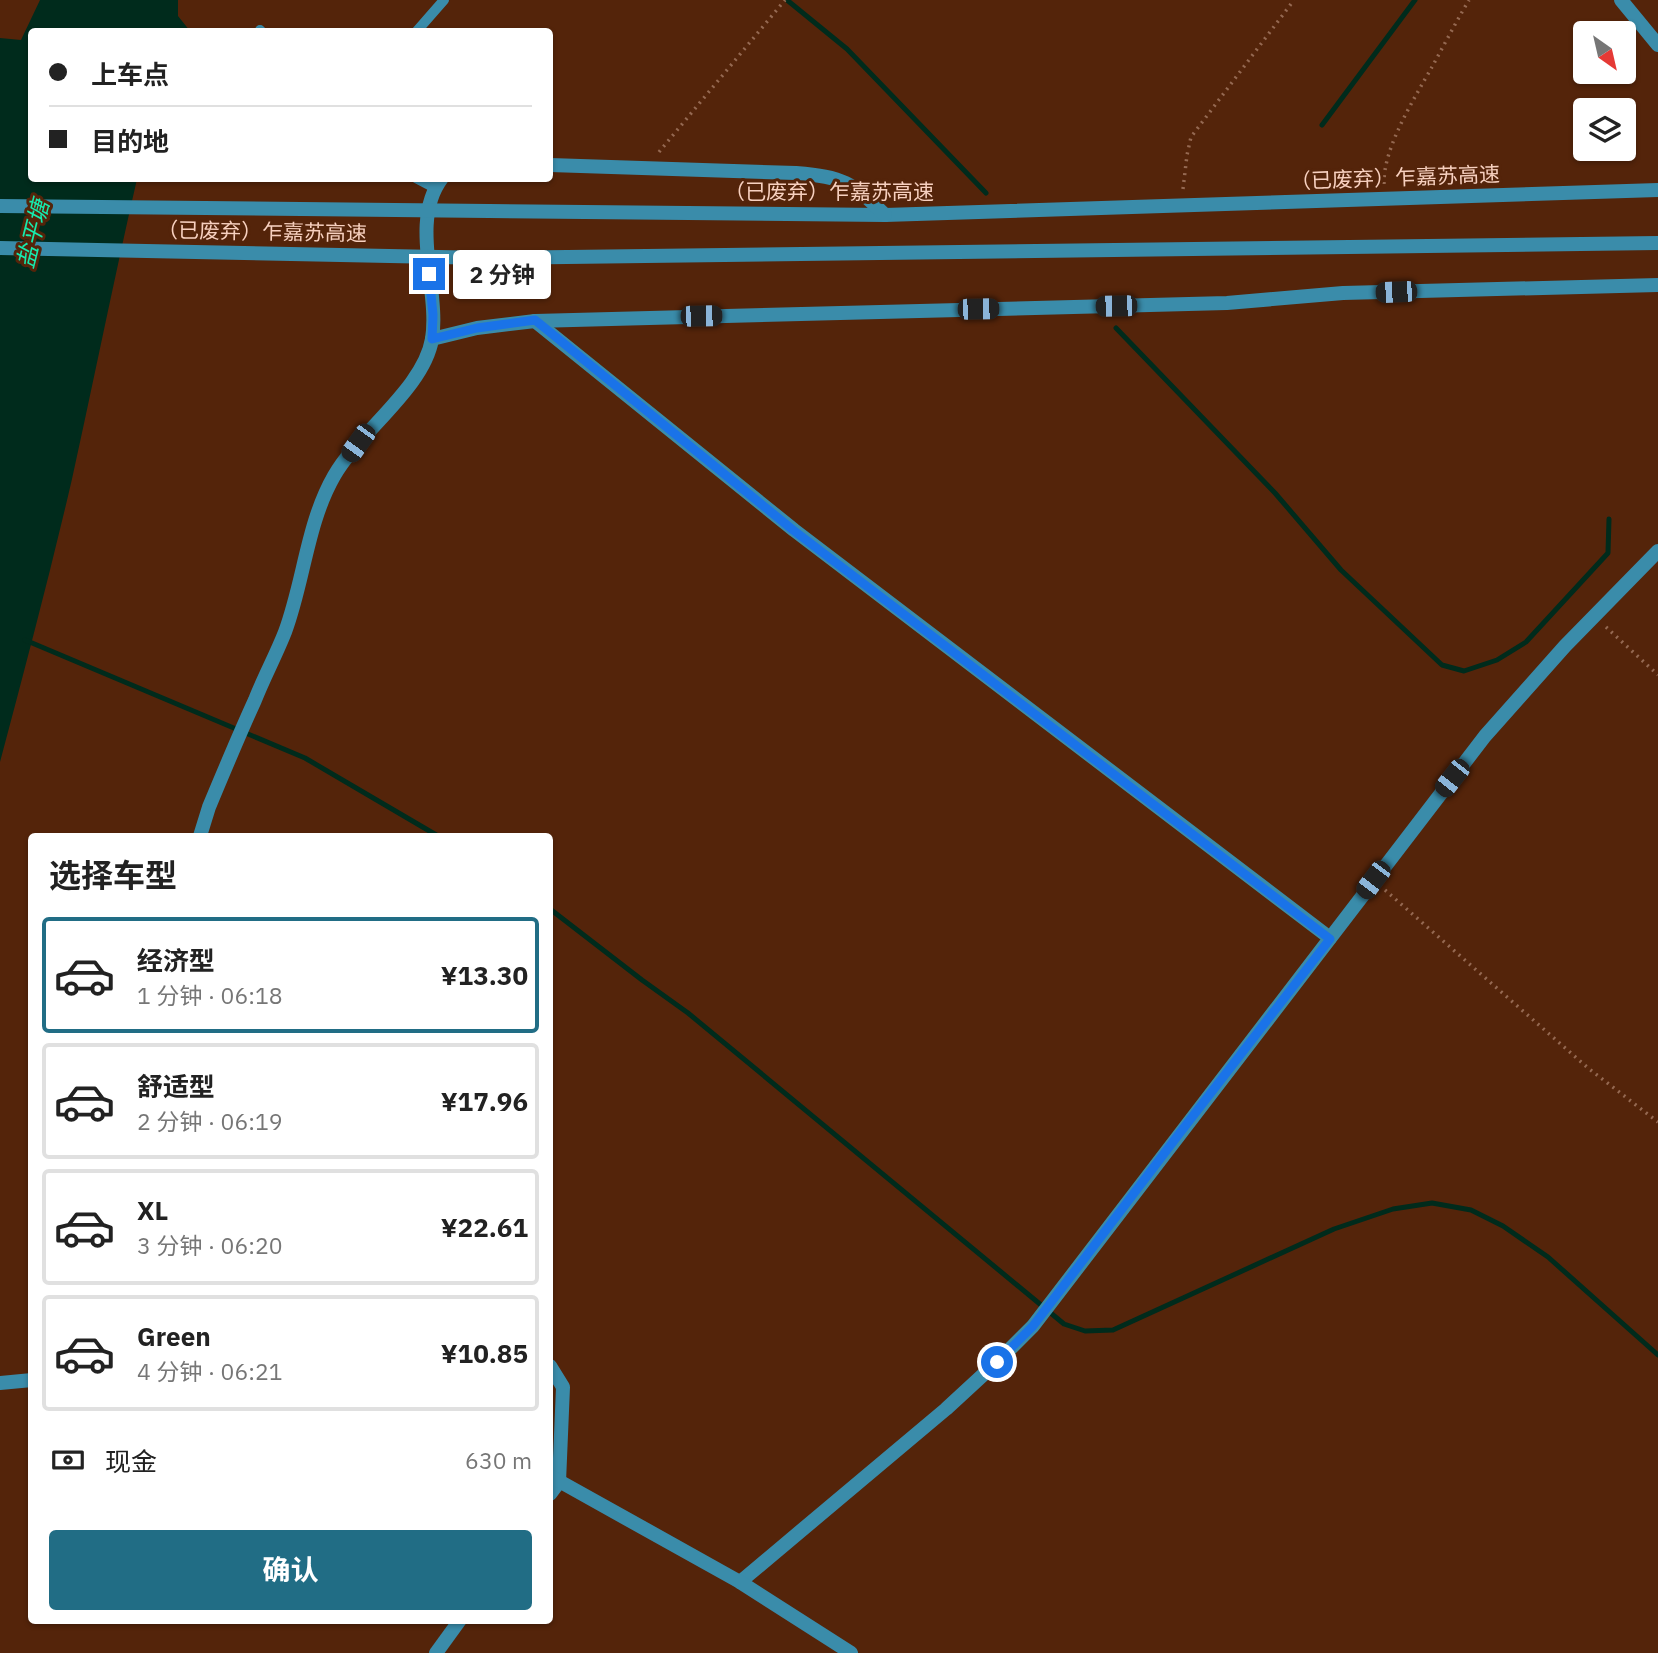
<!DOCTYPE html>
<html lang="zh">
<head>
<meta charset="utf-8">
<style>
  body { margin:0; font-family:"IBM Plex Sans","Noto Sans SC",sans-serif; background:#f6f6f6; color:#222; height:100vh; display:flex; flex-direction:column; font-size:26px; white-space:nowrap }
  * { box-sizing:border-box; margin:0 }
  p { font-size:23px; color:#767676 }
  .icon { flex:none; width:38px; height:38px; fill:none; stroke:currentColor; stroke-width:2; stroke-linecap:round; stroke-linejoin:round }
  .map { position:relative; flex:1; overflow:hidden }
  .side { position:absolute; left:28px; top:833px; width:525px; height:791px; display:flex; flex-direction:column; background:#fff; border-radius:7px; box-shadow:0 2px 5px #0004 }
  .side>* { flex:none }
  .guide { position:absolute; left:28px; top:28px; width:525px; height:154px; border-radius:7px; box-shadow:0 2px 5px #0004; display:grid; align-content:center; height:154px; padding:0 21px; background:#fff }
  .needle { width:46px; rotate:146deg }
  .controls { position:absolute; left:1573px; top:21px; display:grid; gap:14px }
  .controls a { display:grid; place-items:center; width:63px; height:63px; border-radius:7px; background:#fff; box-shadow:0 2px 5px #0004; font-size:35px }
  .end { position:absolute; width:32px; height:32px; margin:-16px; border:9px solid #1a73e8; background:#fff; box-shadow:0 0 0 4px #fff }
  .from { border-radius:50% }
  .bubble { position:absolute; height:49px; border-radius:7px; background:#fff; box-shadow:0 2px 5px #0004; font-size:23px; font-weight:700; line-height:49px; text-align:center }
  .car { position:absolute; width:21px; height:42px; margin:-21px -10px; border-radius:9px; box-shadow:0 0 5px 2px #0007; background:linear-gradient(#222 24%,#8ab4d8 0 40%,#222 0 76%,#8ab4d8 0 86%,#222 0) }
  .guide b { display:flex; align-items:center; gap:24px; height:66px; font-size:26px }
  .guide b+b { border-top:2px solid #e0e0e0 }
  .guide i { width:18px; height:18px; background:#222 }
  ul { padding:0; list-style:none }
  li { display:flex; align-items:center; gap:21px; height:116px; margin:0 14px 10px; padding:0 7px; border:4px solid #e0e0e0; border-radius:7px }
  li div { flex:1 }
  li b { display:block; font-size:26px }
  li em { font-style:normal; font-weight:700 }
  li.current { border-color:#216d85 }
  li>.icon { width:63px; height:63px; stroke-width:1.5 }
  h2 { padding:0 21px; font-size:32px; line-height:84px }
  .pay { display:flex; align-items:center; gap:18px; height:77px; padding:0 21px; font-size:26px }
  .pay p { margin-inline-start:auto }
  .primary-button { display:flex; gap:14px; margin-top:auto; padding:14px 21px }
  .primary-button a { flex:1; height:80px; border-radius:7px; background:#216d85; color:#fff; font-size:28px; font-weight:700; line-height:80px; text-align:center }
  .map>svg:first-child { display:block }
  .water { fill:#002b1c }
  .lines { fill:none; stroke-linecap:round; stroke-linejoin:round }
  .stream { stroke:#002b1c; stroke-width:5 }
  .path { stroke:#956952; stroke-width:3.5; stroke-dasharray:2 5; stroke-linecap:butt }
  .service { stroke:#3a8caa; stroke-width:10 }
  .minor { stroke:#3a8caa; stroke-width:14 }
  .tertiary { stroke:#3a8caa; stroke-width:14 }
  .minor-bridge { stroke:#3a8caa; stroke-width:14 }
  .route { stroke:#1a73e8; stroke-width:9 }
  .labels { text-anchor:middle; stroke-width:6; stroke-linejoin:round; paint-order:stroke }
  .street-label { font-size:21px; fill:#f7d0bf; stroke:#54240a }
  .water-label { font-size:23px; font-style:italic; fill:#16ebae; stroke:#54240a }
</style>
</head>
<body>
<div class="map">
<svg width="1658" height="1653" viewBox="0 0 1658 1653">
  <rect width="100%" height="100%" fill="#54240a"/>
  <path class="water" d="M40 0H178V16L190 31 32 32V178L137 179C114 279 94 379 72 479 50 574 25 668 0 762V38L21 40Z"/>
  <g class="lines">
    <g class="stream">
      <path d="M787 0 847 49 986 193"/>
      <path d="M1322 125 1415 0"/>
      <path d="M1116 328 1275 493 1341 570 1442 665 1464 671 1497 660 1526 642 1608 553 1609 519"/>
      <path d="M25 640 305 758 438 836"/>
      <path d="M550 909 642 980 688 1013 1064 1324 1085 1331 1113 1330 1334 1229 1393 1209 1432 1203 1471 1210 1503 1226 1548 1257 1658 1355"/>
    </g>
    <g class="path">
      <path d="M659 152 785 0"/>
      <path d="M1384 184C1383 148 1414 99 1432 67 1444 45 1456 22 1469 0"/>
      <path d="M1183 189 1187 155 1191 137 1294 0"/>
      <path d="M1606 627 1658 675"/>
      <path d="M1385 890 1588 1068 1658 1122"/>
    </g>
    <g class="service">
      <path d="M260 30 262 32"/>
      <path d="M416 32 444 0"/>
      <path d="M416 178 435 188"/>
    </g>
    <g class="minor">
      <path d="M1621 0 1658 45"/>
      <path d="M489 211 885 215 1658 190"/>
      <path d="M488 258 1658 243"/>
      <path d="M535 321 794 530 1330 938"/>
      <path d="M432 339 477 328 535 321 1227 303 1343 293 1658 285"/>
      <path d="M740 1582 946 1409 997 1362 1033 1326 1485 736 1565 646 1658 551"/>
    </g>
    <g class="tertiary">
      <path d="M550 165 796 173C843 177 852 182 885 215"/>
      <path d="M200 836 209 807C224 771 239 735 255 700 264 677 276 655 285 632 304 581 307 523 334 476 359 432 424 388 432 339 440 291 409 221 442 178"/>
      <path d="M550 1366 563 1387 559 1482 550 1494"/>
      <path d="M0 1383 32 1380"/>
      <path d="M550 1476 740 1582 851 1653"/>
      <path d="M436 1653 460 1620"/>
    </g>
    <g class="minor-bridge">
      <path d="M0 206 489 211"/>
      <path d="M0 248 488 258"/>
    </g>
  </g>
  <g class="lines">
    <path class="route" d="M429 274 433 315 432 339 477 328 535 320 793 530 1330 939 1179 1134 1033 1326 997 1362"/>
  </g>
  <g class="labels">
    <g class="street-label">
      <text transform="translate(1395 178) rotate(-2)" y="7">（已废弃）乍嘉苏高速</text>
      <text x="829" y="199">（已废弃）乍嘉苏高速</text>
      <text transform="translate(262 232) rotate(1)" y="7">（已废弃）乍嘉苏高速</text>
    </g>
    <g class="water-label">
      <text transform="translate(33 234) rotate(-76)" y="8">盐平塘</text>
    </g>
  </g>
</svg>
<div class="controls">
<a><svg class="needle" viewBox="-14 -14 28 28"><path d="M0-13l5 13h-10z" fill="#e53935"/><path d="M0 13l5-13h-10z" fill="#767676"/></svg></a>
<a><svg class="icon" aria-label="layers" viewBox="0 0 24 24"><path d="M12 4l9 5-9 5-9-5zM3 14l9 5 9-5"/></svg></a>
</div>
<i class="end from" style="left:997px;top:1362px"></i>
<i class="end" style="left:429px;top:274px"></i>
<div class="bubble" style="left:453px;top:250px;width:98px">2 分钟</div>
<i class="car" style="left:1396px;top:292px;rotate:268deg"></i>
<i class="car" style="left:1116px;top:306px;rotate:269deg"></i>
<i class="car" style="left:978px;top:309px;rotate:89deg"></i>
<i class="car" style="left:701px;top:316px;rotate:89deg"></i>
<i class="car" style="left:358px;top:443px;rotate:216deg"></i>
<i class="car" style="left:1452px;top:778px;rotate:218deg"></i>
<i class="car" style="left:1373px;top:880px;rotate:217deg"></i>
<div class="guide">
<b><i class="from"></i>上车点</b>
<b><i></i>目的地</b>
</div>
<section class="side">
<h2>选择车型</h2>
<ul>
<li class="current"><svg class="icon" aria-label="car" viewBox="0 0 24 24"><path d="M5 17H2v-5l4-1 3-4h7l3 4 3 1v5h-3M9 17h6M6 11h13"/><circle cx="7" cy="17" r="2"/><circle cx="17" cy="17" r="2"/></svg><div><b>经济型</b><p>1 分钟 · 06:18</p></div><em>¥13.30</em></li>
<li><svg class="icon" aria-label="car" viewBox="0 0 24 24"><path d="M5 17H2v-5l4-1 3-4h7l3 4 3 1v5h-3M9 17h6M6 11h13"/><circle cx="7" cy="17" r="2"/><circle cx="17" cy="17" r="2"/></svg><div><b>舒适型</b><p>2 分钟 · 06:19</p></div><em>¥17.96</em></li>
<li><svg class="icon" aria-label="car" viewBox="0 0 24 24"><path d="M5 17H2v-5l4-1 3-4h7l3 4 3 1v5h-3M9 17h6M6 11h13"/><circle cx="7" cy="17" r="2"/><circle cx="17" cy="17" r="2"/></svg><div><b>XL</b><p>3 分钟 · 06:20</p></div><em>¥22.61</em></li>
<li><svg class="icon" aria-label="car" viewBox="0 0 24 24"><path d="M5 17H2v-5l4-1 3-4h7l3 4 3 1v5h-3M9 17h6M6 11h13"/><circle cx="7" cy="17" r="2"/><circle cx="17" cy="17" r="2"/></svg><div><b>Green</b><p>4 分钟 · 06:21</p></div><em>¥10.85</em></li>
</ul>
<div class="pay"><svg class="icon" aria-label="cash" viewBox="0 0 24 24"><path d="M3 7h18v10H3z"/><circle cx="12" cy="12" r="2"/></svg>现金<p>630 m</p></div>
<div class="primary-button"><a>确认</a></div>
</section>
</div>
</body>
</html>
